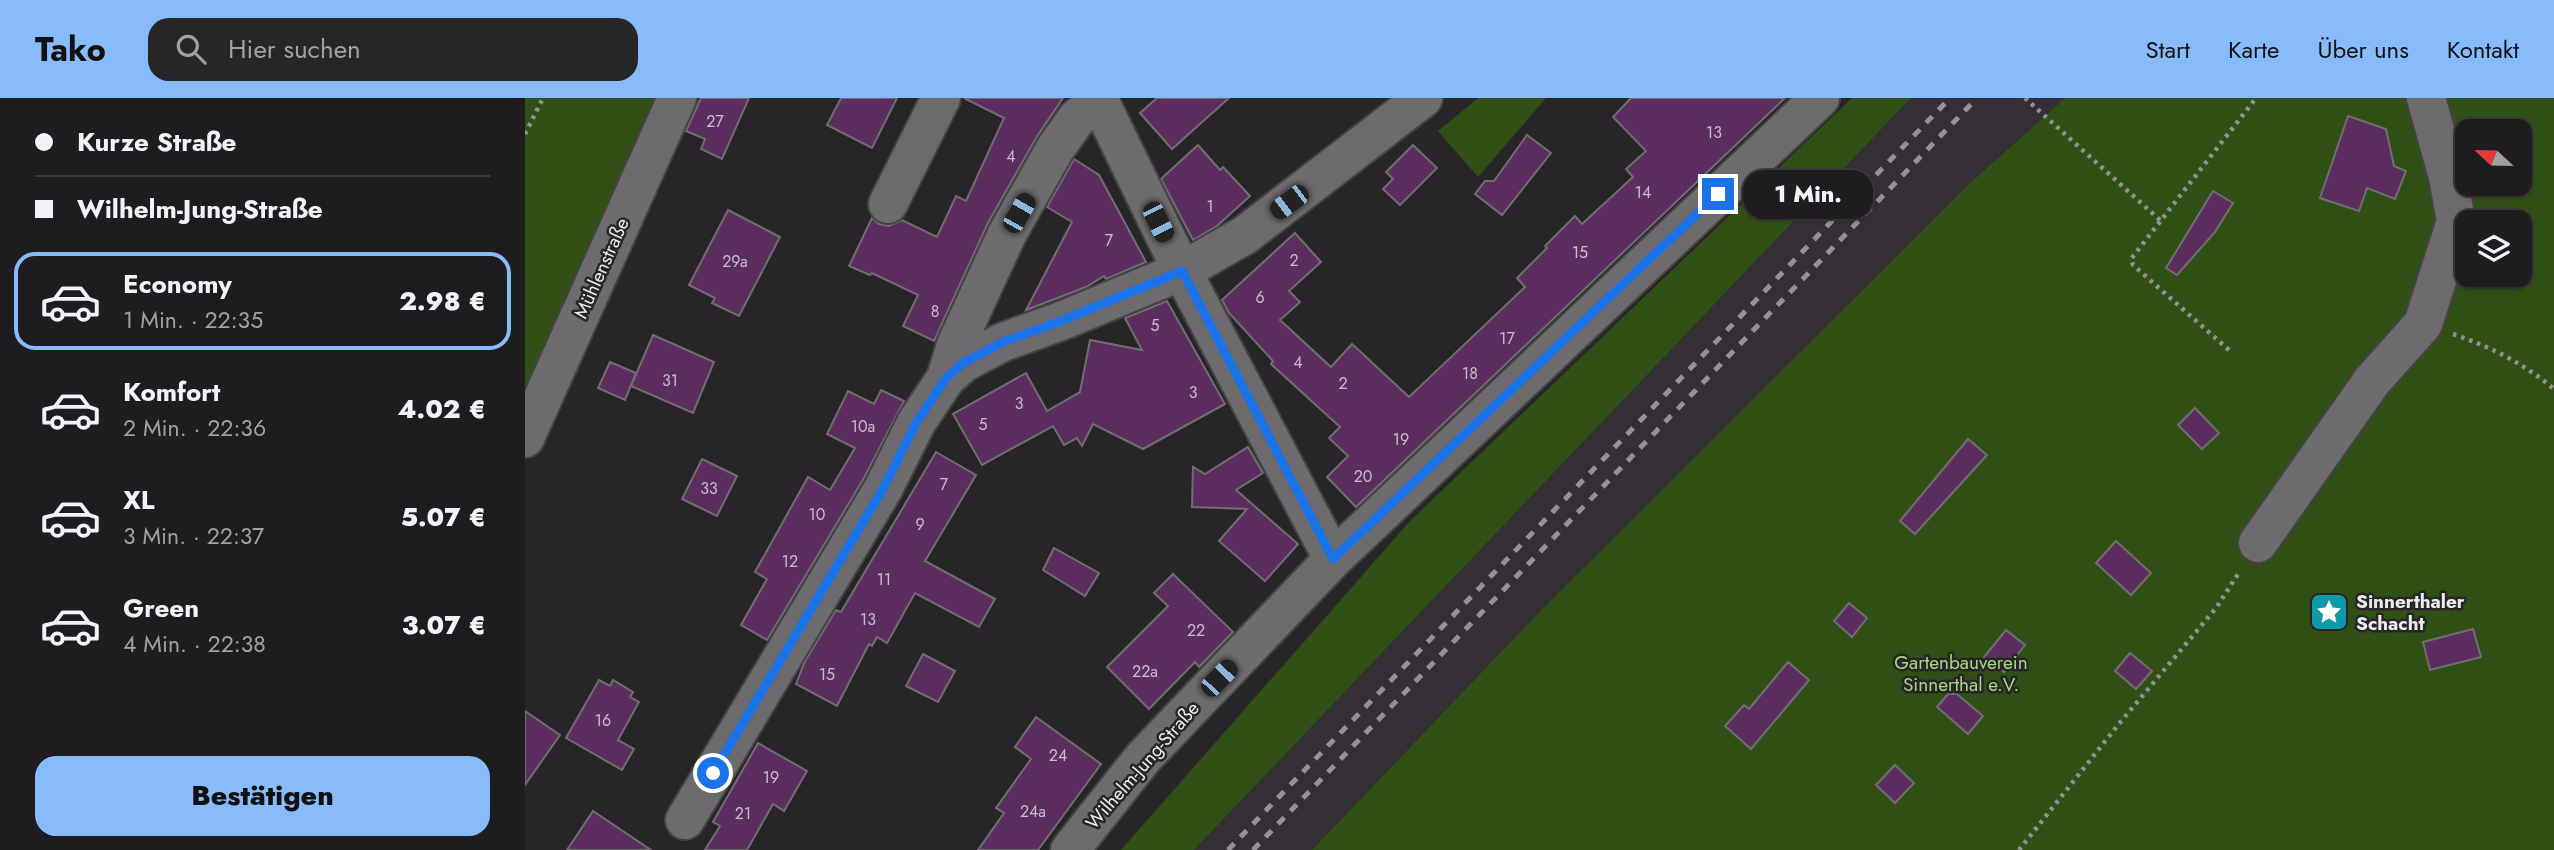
<!DOCTYPE html>
<html lang="de">
<head>
<meta charset="utf-8">
<style>
  body { margin:0; font-family:Jost,sans-serif; background:#262527; color:#f1f3f6; height:100vh; display:flex; flex-direction:column; font-size:26px; white-space:nowrap }
  * { box-sizing:border-box; margin:0 }
  p { font-size:23px; color:#a1a1a4 }
  .icon { flex:none; width:38px; height:38px; fill:none; stroke:currentColor; stroke-width:2; stroke-linecap:round; stroke-linejoin:round }
  .map { position:relative; flex:1; overflow:hidden }
  .side { display:flex; flex-direction:column; background:#1e1c1e; width:525px }
  .side>* { flex:none }
  .hud { display:grid; align-content:center; height:154px; padding:0 35px; background:#1e1c1e }
  .needle { width:46px; rotate:292deg }
  .buttons { position:absolute; left:1930px; top:21px; display:grid; gap:14px }
  .buttons a { display:grid; place-items:center; width:77px; height:77px; border-radius:14px; background:#1e1c1e; box-shadow:0 2px 5px #0004,0 0 0 2px #3c3a3c; font-size:35px }
  .end { position:absolute; width:32px; height:32px; margin:-16px; border:9px solid #1a73e8; background:#fff; box-shadow:0 0 0 4px #fff }
  .from { border-radius:50% }
  .bubble { position:absolute; height:49px; border-radius:21px; background:#1e1c1e; box-shadow:0 2px 5px #0004,0 0 0 2px #3c3a3c; font-size:23px; font-weight:800; line-height:49px; text-align:center }
  .car { position:absolute; width:21px; height:42px; margin:-21px -10px; border-radius:9px; box-shadow:0 0 5px 2px #0007; background:linear-gradient(#222 24%,#8ab4d8 0 40%,#222 0 76%,#8ab4d8 0 86%,#222 0) }
  .hud b { display:flex; align-items:center; gap:24px; height:66px; font-size:26px }
  .hud b+b { border-top:2px solid #3c3a3c }
  .hud i { width:18px; height:18px; background:#f1f3f6 }
  ul { padding:0; list-style:none }
  li { display:flex; align-items:center; gap:21px; height:98px; margin:0 14px 10px; padding:0 21px; border:4px solid transparent; border-radius:21px }
  li div { flex:1 }
  li b { display:block; font-size:26px }
  li em { font-style:normal; font-weight:800 }
  li.current { border-color:#87bbfb }
  li>.icon { width:63px; height:63px; stroke-width:1.5 }
  .action { display:flex; gap:14px; margin-top:auto; padding:14px 35px }
  .action a { flex:1; height:80px; border-radius:21px; background:#87bbfb; color:#111; font-size:28px; font-weight:800; line-height:80px; text-align:center }
  header { display:flex; align-items:center; gap:42px; box-sizing:border-box; height:98px; padding:0 35px; background:#87bbfb; color:#111 }
  header strong { font-size:33px }
  nav { display:flex; gap:38px; margin-inline-start:auto; font-size:24px }
  .search { width:490px; height:63px; background:#262527; display:flex; align-items:center; gap:18px; box-sizing:border-box; padding:0 24px; border-radius:21px; color:#a1a1a4; font-size:26px }
  main { display:flex; flex:1; min-height:0 }
  .map>svg:first-child { display:block }
  .built { fill:#342e35 }
  .green { fill:#315016; fill-rule:evenodd }
  .building { fill:#5c2e60; stroke:#716e71; stroke-width:2 }
  .lines { fill:none; stroke-linecap:round; stroke-linejoin:round }
  .minor-casing { stroke:#454346; stroke-width:42 }
  .path { stroke:#939193; stroke-width:4.5; stroke-dasharray:3.5 5; stroke-linecap:butt }
  .minor { stroke:#6e6b6e; stroke-width:38 }
  .rail { stroke:#949294; stroke-width:5; stroke-dasharray:9 9; stroke-linecap:butt }
  .route { stroke:#1a73e8; stroke-width:9 }
  .labels { text-anchor:middle; stroke-width:5; stroke-linejoin:round; paint-order:stroke }
  .number-label { font-size:16px; fill:#c9bcca }
  .street-label { font-size:19px; fill:#edeced; stroke:#282528 }
  .poi-label { font-size:19px; font-weight:bold; fill:#edeced; stroke:#282528; text-anchor:start }
  .park-label { font-size:19px; fill:#a7d981; stroke:#282528 }
</style>
</head>
<body>
<header>
<strong>Tako</strong>
<div class="search"><svg class="icon" aria-label="search" viewBox="0 0 24 24"><circle cx="10" cy="10" r="6"/><path d="M15 15l6 6"/></svg>Hier suchen</div>
<nav><a>Start</a><a>Karte</a><a>Über uns</a><a>Kontakt</a></nav>
</header>
<main>
<section class="side">
<div class="hud">
<b><i class="from"></i>Kurze Straße</b>
<b><i></i>Wilhelm-Jung-Straße</b>
</div>
<ul>
<li class="current"><svg class="icon" aria-label="car" viewBox="0 0 24 24"><path d="M5 17H2v-5l4-1 3-4h7l3 4 3 1v5h-3M9 17h6M6 11h13"/><circle cx="7" cy="17" r="2"/><circle cx="17" cy="17" r="2"/></svg><div><b>Economy</b><p>1 Min. · 22:35</p></div><em>2.98 €</em></li>
<li><svg class="icon" aria-label="car" viewBox="0 0 24 24"><path d="M5 17H2v-5l4-1 3-4h7l3 4 3 1v5h-3M9 17h6M6 11h13"/><circle cx="7" cy="17" r="2"/><circle cx="17" cy="17" r="2"/></svg><div><b>Komfort</b><p>2 Min. · 22:36</p></div><em>4.02 €</em></li>
<li><svg class="icon" aria-label="car" viewBox="0 0 24 24"><path d="M5 17H2v-5l4-1 3-4h7l3 4 3 1v5h-3M9 17h6M6 11h13"/><circle cx="7" cy="17" r="2"/><circle cx="17" cy="17" r="2"/></svg><div><b>XL</b><p>3 Min. · 22:37</p></div><em>5.07 €</em></li>
<li><svg class="icon" aria-label="car" viewBox="0 0 24 24"><path d="M5 17H2v-5l4-1 3-4h7l3 4 3 1v5h-3M9 17h6M6 11h13"/><circle cx="7" cy="17" r="2"/><circle cx="17" cy="17" r="2"/></svg><div><b>Green</b><p>4 Min. · 22:38</p></div><em>3.07 €</em></li>
</ul>
<div class="action"><a>Bestätigen</a></div>
</section>
<div class="map">
<svg width="2029" height="752" viewBox="0 0 2029 752">
  <rect width="100%" height="100%" fill="#282528"/>
  <path class="built" d="M1386 0H1540L1443 87 1016 512 787 752H669Z"/>
  <g class="green">
    <path d="M0 0H134L0 299Z"/>
    <path d="M953 0H1021L953 79 913 33Z"/>
    <path d="M1327 0H1386L669 752H596L885 423Z"/>
    <path d="M1540 0H2029V752H787L1016 512 1443 87ZM1942 33H1995V86H1942ZM1942 124H1995V177H1942Z"/>
  </g>
  <g class="building">
    <path d="M176 0H224L197 61 176 51 180 41 161 33Z"/>
    <path d="M316 0H372L347 50 302 27Z"/>
    <path d="M439 0H538L511 40 463 125 409 243 378 228 393 197 347 175 345 177 324 168 347 120 354 126 364 128 377 122 412 139 431 98 441 103 479 20Z"/>
    <path d="M632 0H704L647 51 615 15Z"/>
    <path d="M1106 0H1260L831 409 802 379 823 358 804 340 815 329 746 266 748 263 704 215 697 202 770 135 796 164 764 193 775 204 755 222 806 269 827 246 884 299 1000 189 992 180 1022 150 1020 148 1050 118 1057 126 1108 79 1101 71 1121 53 1088 19Z"/>
    <path d="M1823 18 1861 31 1869 68 1881 73 1870 101 1842 90 1834 113 1795 100Z"/>
    <path d="M1002 37 1026 55 977 117 950 96 960 83H969Z"/>
    <path d="M673 47 695 72 698 69 725 98 692 128 668 142 636 81Z"/>
    <path d="M888 47 912 70 875 107 858 91 868 81 861 74Z"/>
    <path d="M549 61 574 77 621 164 581 181 579 178 561 189 501 212 547 124 522 109Z"/>
    <path d="M1688 93 1708 105 1690 134 1652 177 1641 170Z"/>
    <path d="M203 112 255 139 214 218 187 205 190 200 164 187Z"/>
    <path d="M642 203 700 306 618 351 568 326 557 348 552 340 539 347 528 328 457 367 428 316 501 275 522 313 555 294 565 242 617 252 600 220Z"/>
    <path d="M128 237 189 264 168 315 106 288Z"/>
    <path d="M85 264 111 275 100 302 73 290Z"/>
    <path d="M356 292 379 303 339 380 242 542 216 527 242 481 230 474 283 379 305 392 330 350 302 336 323 293 349 306Z"/>
    <path d="M1670 310 1694 335 1677 351 1653 327Z"/>
    <path d="M1443 341 1462 357 1390 436 1375 423Z"/>
    <path d="M723 349 738 375 711 392 773 446 740 483 694 443 722 411 667 409 668 369 680 376Z"/>
    <path d="M411 354 451 377 400 463 470 501 454 529 390 495 362 545 352 539 347 548 344 546 312 608 271 586 280 563 311 512 316 514Z"/>
    <path d="M177 361 212 378 192 418 157 401Z"/>
    <path d="M1591 443 1626 475 1606 497 1571 465Z"/>
    <path d="M529 450 574 475 560 498 518 472Z"/>
    <path d="M648 476 708 534 674 569 670 564 624 611 582 569 643 508 629 495Z"/>
    <path d="M1324 505 1342 520 1327 539 1309 523Z"/>
    <path d="M1948 531 1956 559 1905 572 1898 544Z"/>
    <path d="M1481 532 1500 547 1479 574 1459 559Z"/>
    <path d="M1605 555 1627 573 1611 591 1590 573Z"/>
    <path d="M398 556 430 573 413 604 381 588Z"/>
    <path d="M1263 564 1284 582 1226 651 1200 628 1219 607 1224 611Z"/>
    <path d="M74 582 85 588 88 582 108 594 105 599 114 604 93 642 109 651 97 672 41 640Z"/>
    <path d="M1423 596H1432L1458 618 1443 636 1412 609Z"/>
    <path d="M0 613 35 637 0 687Z"/>
    <path d="M511 619 576 666 513 752H453L479 715 471 710 506 661 490 649Z"/>
    <path d="M233 645 282 673 259 713 248 706 222 752H180L195 728 188 724Z"/>
    <path d="M1370 667 1389 685 1370 705 1351 687Z"/>
    <path d="M68 713 126 752H42Z"/>
  </g>
  <g class="lines">
    <defs>
      <g id="minor">
        <path d="M573 0 657 173 808 461"/>
        <path d="M363 106 416 0"/>
        <path d="M421 280 431 247 482 136 530 51 552 20 574 3"/>
        <path d="M0 340 152 0"/>
        <path d="M1733 445 1847 283 1898 226 1931 123 1923 79 1901 0"/>
        <path d="M160 722 358 391 391 325 421 280 438 265 478 244 536 223 657 173 720 137 898 0"/>
        <path d="M545 752 618 660 808 461 1295 0"/>
      </g>
    </defs>
    <use href="#minor" class="minor-casing"/>
    <g class="path">
      <path d="M1500 0 1636 123"/>
      <path d="M0 36 18 0"/>
      <path d="M1928 236C1966 249 1998 265 2029 291"/>
      <path d="M1704 252 1608 167 1606 161 1731 0"/>
      <path d="M1494 752 1593 627 1691 510 1715 473"/>
    </g>
    <use href="#minor" class="minor"/>
    <g class="rail">
      <path d="M703 752 1425 0"/>
      <path d="M728 752 1452 0"/>
    </g>
  </g>
  <g class="lines">
    <path class="route" d="M188 675 358 391 391 325 421 280 438 265 478 244 536 223 657 173 808 461 1193 96"/>
  </g>
  <defs>
    <symbol id="sight-square" viewBox="-11 -11 22 22"><rect x="-9" y="-9" width="18" height="18" rx="4" fill="#0f9aa8" stroke="#282528"/><path d="M0-6L1.8-2.2L6-1.7L2.9 1.2L3.7 5.4L0 3.3L-3.7 5.4L-2.9 1.2L-6-1.7L-1.8-2.2Z" fill="#fff"/></symbol>
  </defs>
  <g fill-rule="evenodd">
    <use href="#sight-square" x="1782" y="492" width="44" height="44"/>
  </g>
  <g class="labels">
    <g class="number-label">
      <text x="190" y="29">27</text>
      <text x="1189" y="40">13</text>
      <text x="486" y="64">4</text>
      <text x="1118" y="100">14</text>
      <text x="685" y="114">1</text>
      <text x="584" y="148">7</text>
      <text x="1055" y="160">15</text>
      <text x="769" y="168">2</text>
      <text x="210" y="169">29a</text>
      <text x="735" y="205">6</text>
      <text x="410" y="219">8</text>
      <text x="630" y="233">5</text>
      <text x="982" y="246">17</text>
      <text x="773" y="270">4</text>
      <text x="945" y="281">18</text>
      <text x="145" y="288">31</text>
      <text x="818" y="291">2</text>
      <text x="668" y="300">3</text>
      <text x="494" y="311">3</text>
      <text x="458" y="332">5</text>
      <text x="338" y="334">10a</text>
      <text x="876" y="347">19</text>
      <text x="838" y="384">20</text>
      <text x="419" y="392">7</text>
      <text x="184" y="396">33</text>
      <text x="292" y="422">10</text>
      <text x="395" y="432">9</text>
      <text x="265" y="469">12</text>
      <text x="359" y="487">11</text>
      <text x="343" y="527">13</text>
      <text x="671" y="538">22</text>
      <text x="620" y="579">22a</text>
      <text x="302" y="582">15</text>
      <text x="78" y="628">16</text>
      <text x="533" y="663">24</text>
      <text x="246" y="685">19</text>
      <text x="508" y="719">24a</text>
      <text x="218" y="721">21</text>
    </g>
    <g class="street-label">
      <text transform="translate(76 170) rotate(-66)" y="7">Mühlenstraße</text>
      <text transform="translate(617 667) rotate(-49)" y="7">Wilhelm-Jung-Straße</text>
    </g>
    <g class="poi-label">
      <text x="1831" y="510">Sinnerthaler<tspan x="1831" dy="22">Schacht</tspan></text>
    </g>
    <g class="park-label">
      <text x="1436" y="571">Gartenbauverein<tspan x="1436" dy="22">Sinnerthal e.V.</tspan></text>
    </g>
  </g>
</svg>
<div class="buttons">
<a><svg class="needle" viewBox="-14 -14 28 28"><path d="M0-13l5 13h-10z" fill="#e53935"/><path d="M0 13l5-13h-10z" fill="#a1a1a4"/></svg></a>
<a><svg class="icon" aria-label="layers" viewBox="0 0 24 24"><path d="M12 4l9 5-9 5-9-5zM3 14l9 5 9-5"/></svg></a>
</div>
<i class="end from" style="left:188px;top:675px"></i>
<i class="end" style="left:1193px;top:96px"></i>
<div class="bubble" style="left:1218px;top:72px;width:130px">1 Min.</div>
<i class="car" style="left:764px;top:104px;rotate:233deg"></i>
<i class="car" style="left:494px;top:115px;rotate:30deg"></i>
<i class="car" style="left:633px;top:124px;rotate:154deg"></i>
<i class="car" style="left:694px;top:580px;rotate:44deg"></i>
</div>
</main>
</body>
</html>
